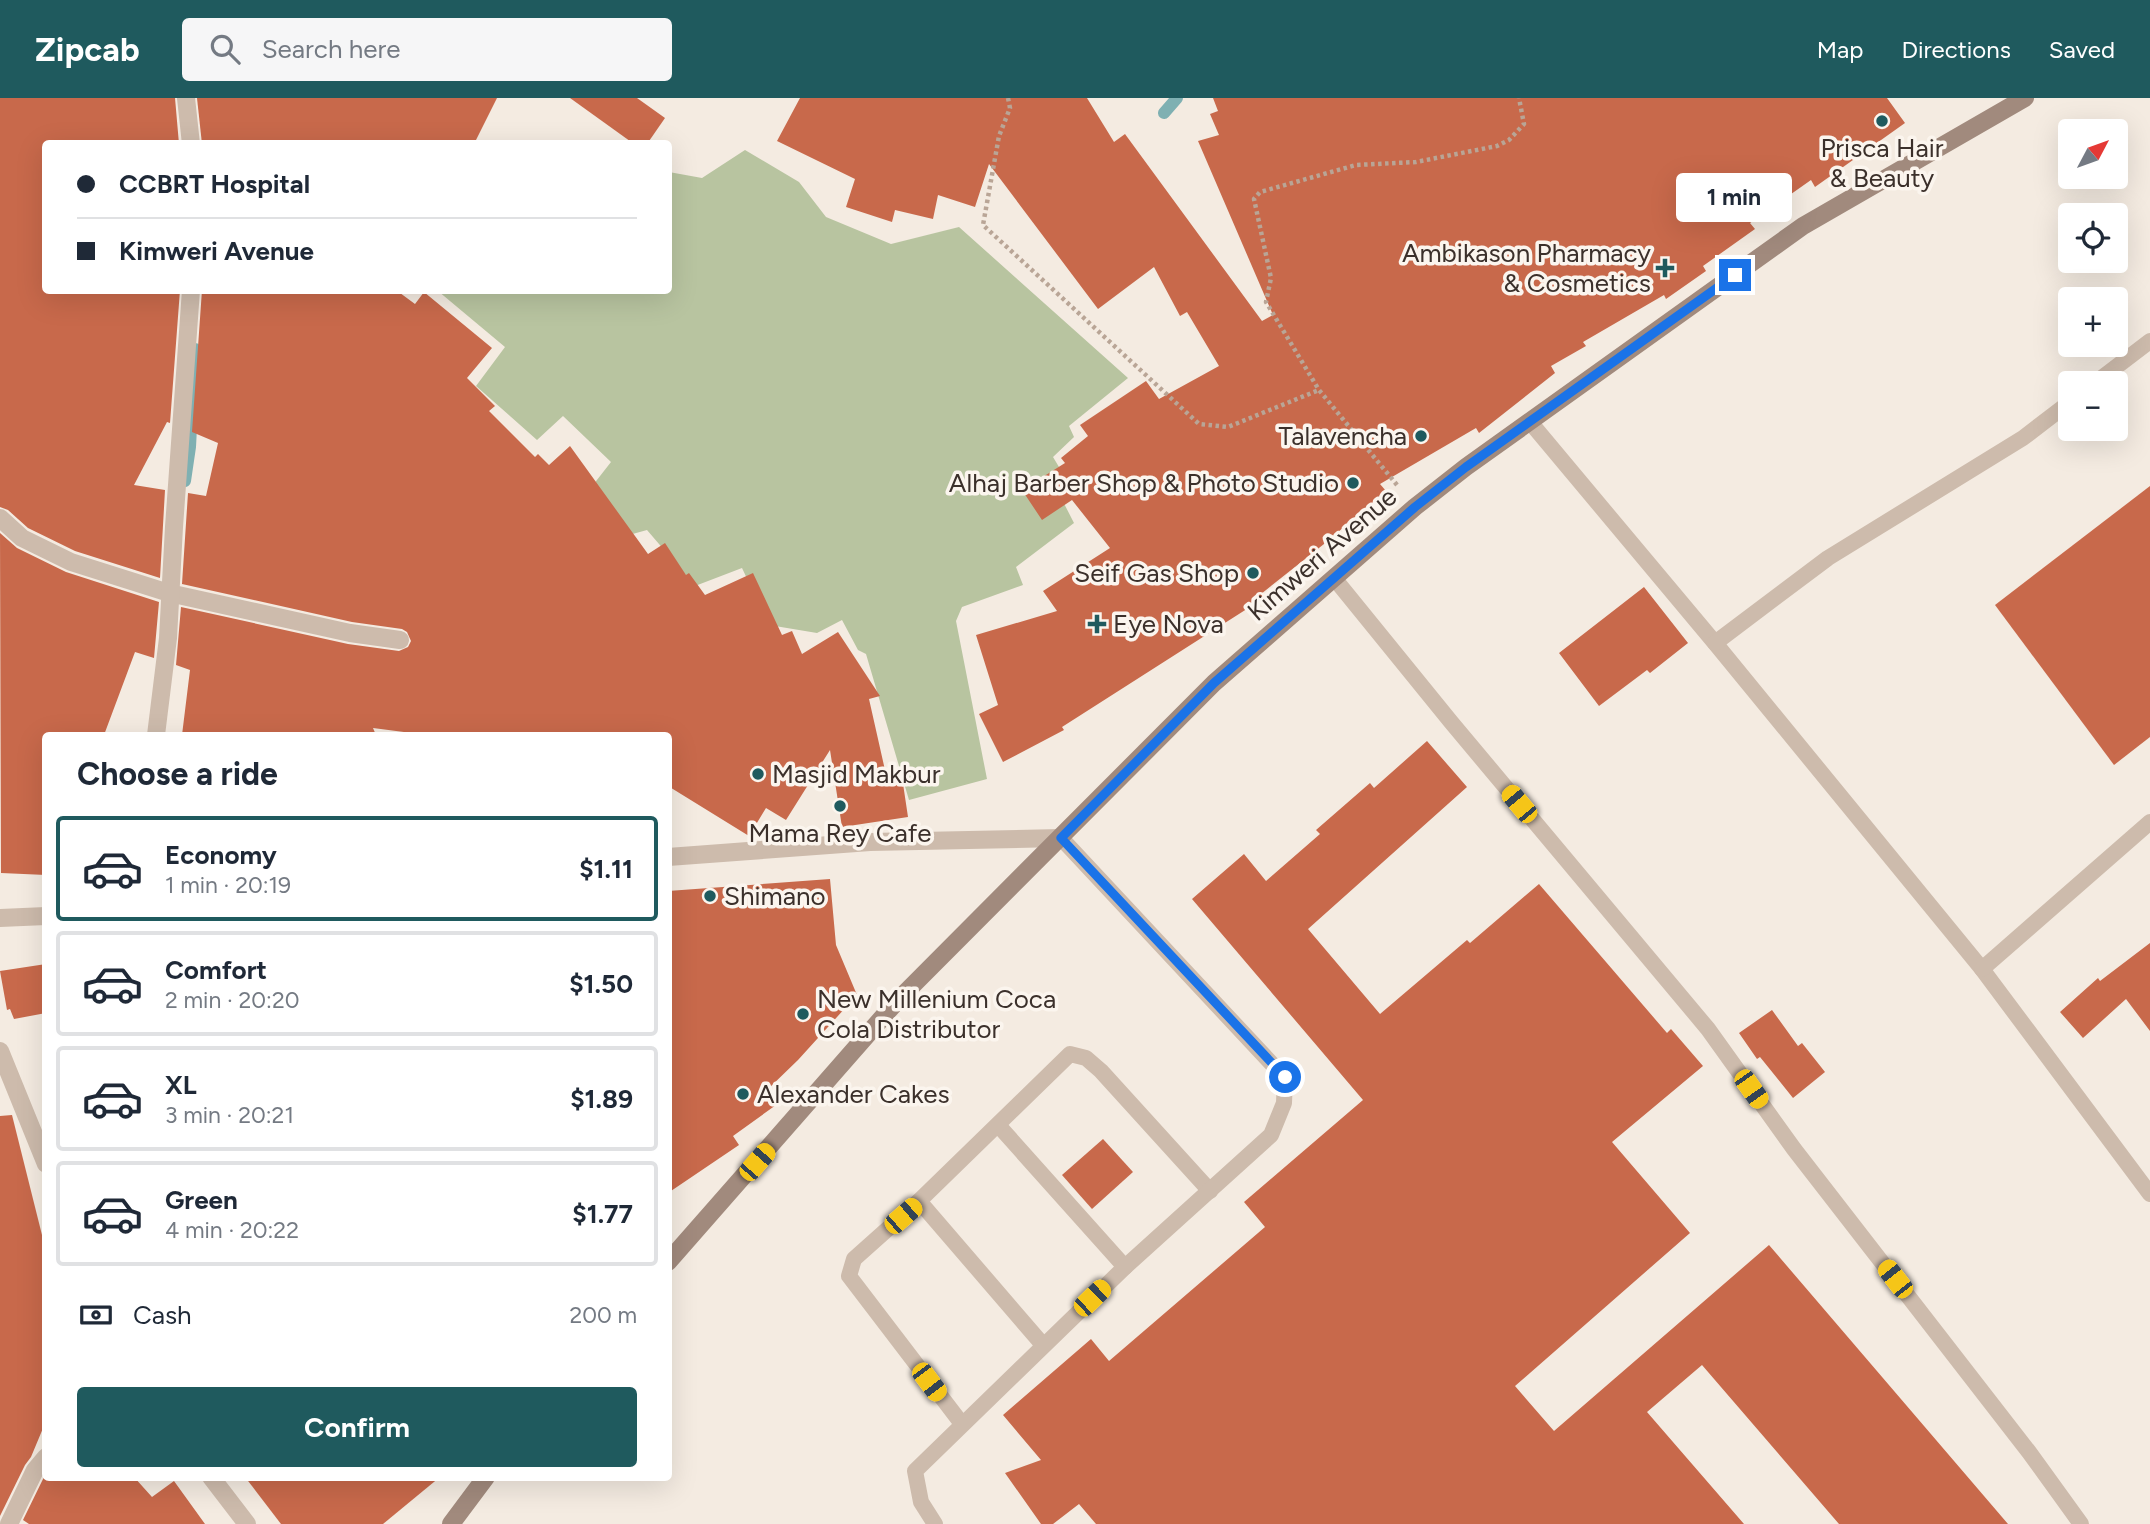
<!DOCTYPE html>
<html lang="en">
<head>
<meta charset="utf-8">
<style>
  body { margin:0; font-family:Figtree,sans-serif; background:#f6f6f7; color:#1f2937; height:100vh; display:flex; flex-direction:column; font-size:26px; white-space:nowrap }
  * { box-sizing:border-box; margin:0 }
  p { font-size:23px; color:#747a83 }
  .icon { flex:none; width:38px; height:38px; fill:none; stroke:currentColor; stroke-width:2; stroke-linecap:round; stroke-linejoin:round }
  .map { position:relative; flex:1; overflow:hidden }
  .sheet { position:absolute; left:42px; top:634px; width:630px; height:749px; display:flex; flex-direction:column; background:#fff; border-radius:7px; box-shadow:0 7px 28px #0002 }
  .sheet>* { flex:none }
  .top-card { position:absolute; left:42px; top:42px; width:630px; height:154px; border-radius:7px; box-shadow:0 7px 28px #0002; display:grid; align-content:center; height:154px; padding:0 35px; background:#fff }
  .needle { width:46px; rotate:49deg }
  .fabs { position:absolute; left:2058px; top:21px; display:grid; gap:14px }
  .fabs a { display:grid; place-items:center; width:70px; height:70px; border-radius:7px; background:#fff; box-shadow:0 7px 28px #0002; font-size:35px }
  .end { position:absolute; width:32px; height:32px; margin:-16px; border:9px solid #1a73e8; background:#fff; box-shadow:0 0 0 4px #fff }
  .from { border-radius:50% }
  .bubble { position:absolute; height:49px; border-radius:7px; background:#fff; box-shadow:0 7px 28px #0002; font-size:23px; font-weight:700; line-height:49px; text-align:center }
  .car { position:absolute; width:21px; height:42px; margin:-21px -10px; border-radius:9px; box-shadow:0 0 5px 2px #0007; background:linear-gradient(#f5c518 24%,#345 0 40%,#f5c518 0 76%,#345 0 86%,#f5c518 0) }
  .top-card b { display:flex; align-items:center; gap:24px; height:66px; font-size:26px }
  .top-card b+b { border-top:2px solid #e0e1e3 }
  .top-card i { width:18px; height:18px; background:#1f2937 }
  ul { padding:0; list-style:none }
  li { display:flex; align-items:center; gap:21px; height:105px; margin:0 14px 10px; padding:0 21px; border:4px solid #e0e1e3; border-radius:7px }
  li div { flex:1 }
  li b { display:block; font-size:26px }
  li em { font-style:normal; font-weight:700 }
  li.on { border-color:#1f5a5e }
  li>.icon { width:63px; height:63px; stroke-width:1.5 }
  h2 { padding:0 35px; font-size:32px; line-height:84px }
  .pay { display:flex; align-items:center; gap:18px; height:77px; padding:0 35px; font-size:26px }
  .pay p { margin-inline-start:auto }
  .cta { display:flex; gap:14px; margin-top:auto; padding:14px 35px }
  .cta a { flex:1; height:80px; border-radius:7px; background:#1f5a5e; color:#fff; font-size:28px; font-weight:700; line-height:80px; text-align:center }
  header { display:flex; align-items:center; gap:42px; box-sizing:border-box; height:98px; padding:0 35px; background:#1f5a5e; color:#fff }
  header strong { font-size:33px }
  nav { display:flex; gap:38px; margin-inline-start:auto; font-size:24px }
  .search { width:490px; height:63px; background:#f6f6f7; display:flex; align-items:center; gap:18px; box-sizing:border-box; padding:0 24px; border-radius:7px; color:#747a83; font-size:26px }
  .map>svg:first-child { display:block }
  .green { fill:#b8c4a0 }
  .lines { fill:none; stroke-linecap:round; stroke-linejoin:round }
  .stream { stroke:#7fb0b2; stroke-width:12 }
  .building { fill:#c8694b }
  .path { stroke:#b9a596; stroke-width:4.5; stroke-dasharray:3.5 3.5; stroke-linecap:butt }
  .lane { stroke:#cdbbac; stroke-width:16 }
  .street { stroke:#cdbbac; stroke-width:18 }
  .secondary { stroke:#a18a7d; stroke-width:18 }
  .route { stroke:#1a73e8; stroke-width:9 }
  .poi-dot { fill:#1f5a5e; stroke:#fbf5ee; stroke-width:2.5 }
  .labels { text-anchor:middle; stroke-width:7; stroke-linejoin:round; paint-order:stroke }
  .poi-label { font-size:26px; fill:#3b302b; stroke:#fbf5ee; text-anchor:start }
  .street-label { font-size:26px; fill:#3b302b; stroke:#fbf5ee }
</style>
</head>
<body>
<header>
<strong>Zipcab</strong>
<div class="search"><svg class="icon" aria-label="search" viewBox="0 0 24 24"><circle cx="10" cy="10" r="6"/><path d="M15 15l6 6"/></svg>Search here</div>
<nav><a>Map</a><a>Directions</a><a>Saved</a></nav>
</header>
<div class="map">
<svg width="2150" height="1426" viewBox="0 0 2150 1426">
  <rect width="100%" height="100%" fill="#f4ebe1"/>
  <path class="green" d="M745 52 799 84 826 119 891 146 959 129 1128 280 1069 328 1074 339 1053 359 1062 374 1053 384 1074 425 1016 469 1023 487 962 509 956 523 987 681 909 702 866 556 858 552 842 522 817 535 769 527 742 470 695 488 647 432 629 437 593 387 611 364 563 318 537 342 476 288 505 249 438 193 668 192 669 74 702 80Z"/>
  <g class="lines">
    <g class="stream">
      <path d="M1164 15 1177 0"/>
      <path d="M185 383 190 349 195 251"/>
    </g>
  </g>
  <g class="building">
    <path d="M0 0H175L179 46H46V192H180L170 325 167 324 134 387 165 392 160 480 75 453 28 430 8 412 0 409Z"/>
    <path d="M197 0H497L474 46H202Z"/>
    <path d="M570 0H637L665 20 647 46H634Z"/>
    <path d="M800 0H1087L1114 44 1125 36 1262 223 1273 217 1198 43 1219 37 1210 16 1218 13 1213 0H1887L1905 25 1815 89 1811 82 1750 125 1755 131 1703 168 1706 173 1666 201 1664 197 1583 244 1586 248 1551 268 1555 275 1479 335 1476 330 1380 386 1386 393 1324 446 1261 496 1264 500 1062 629 1064 632 1003 664 979 616 998 607 976 537 1057 513 1043 493 1110 450 1072 402 1042 422 1022 392 1065 365 1061 360 1088 338 1080 327 1146 283 1159 301 1219 268 1187 214 1180 218 1154 169 1098 211 989 66 975 109 938 97 933 121 895 112 892 124 846 109 855 81 777 43Z"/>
    <path d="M202 192H396L415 206 424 194 492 250 467 280 495 308 489 313 535 359 538 356 549 367 570 348 648 456 665 445 686 477 689 475 705 497 753 475 782 537 792 533 802 556 838 534 880 598 869 601 887 681 902 679 908 719 842 729 830 652 786 722 766 710 749 738 668 688V637H427L373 630 376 637H182L190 572 176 567 181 509 348 546 399 553 408 549 411 543 407 534 402 531 352 524 182 486 188 395 206 398 218 345 192 334Z"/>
    <path d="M2150 388V639L2114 667 1995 507Z"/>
    <path d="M0 435 17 450 66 474 159 504 154 560 135 554 104 637H46V777L1 775Z"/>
    <path d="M1644 489 1688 545 1650 575 1647 572 1599 608 1559 555Z"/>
    <path d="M1427 643 1467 689 1308 831 1380 916 1467 842 1470 845 1539 786 1667 935 1671 931 1703 968 1612 1044 1690 1135 1515 1288 1554 1333 1769 1147 2008 1426H1839L1702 1267 1647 1314 1744 1426H1096L1079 1406 1053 1426H1041L1005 1375 1041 1362 1003 1317 1091 1241 1109 1263 1265 1129 1244 1104 1363 1002 1192 801 1244 756 1266 783 1320 736 1316 732 1370 685 1374 690Z"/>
    <path d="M830 781 836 847 857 897 798 962 766 993 776 1007 733 1038 739 1047 668 1095V793Z"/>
    <path d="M2150 845V933L2126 901 2083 940 2060 914 2098 880 2100 883Z"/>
    <path d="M46 866V915L14 921 10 911 7 912 0 873Z"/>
    <path d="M1772 912 1798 948 1802 945 1825 974 1793 1000 1760 959 1757 961 1739 935Z"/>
    <path d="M12 1017 46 1153V1323L31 1359 25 1367 0 1418V1018Z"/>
    <path d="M1103 1041 1133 1074 1092 1111 1062 1077Z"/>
    <path d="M44 1379H134L152 1399 174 1383 205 1426H29L23 1422Z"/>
    <path d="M245 1379H440L383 1426H281Z"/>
  </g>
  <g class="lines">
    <g class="path">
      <path d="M1008 0 1010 10 999 38 983 127 1199 326 1228 329 1319 292"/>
      <path d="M1397 387 1319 292 1266 204 1271 180 1254 101 1260 94 1356 67 1416 64 1497 48 1509 42 1524 26 1519 0"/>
    </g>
    <g class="lane">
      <path d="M2095 285 2150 243"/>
      <path d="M1530 324 1715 545 1982 871 2150 1096"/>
      <path d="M1334 480 1451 624 1708 931 1794 1051 2029 1354 2081 1426"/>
      <path d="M1715 545 1828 460 2023 340 2070 304"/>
      <path d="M1982 871 2150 724"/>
      <path d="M998 1027 1125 1169"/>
      <path d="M919 1103 1043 1247"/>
      <path d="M962 1326 849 1178 854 1161 919 1103 1070 956 1086 960 1101 973 1210 1093"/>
      <path d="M935 1426 921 1404 915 1373 1125 1169 1271 1037 1284 1005 1285 980 1061 740"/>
    </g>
    <g class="street">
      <path d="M186 0 191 46"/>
      <path d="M0 420 22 440 71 464 169 495 350 535 400 542"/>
      <path d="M156 637 168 540 174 429 191 192"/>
      <path d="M668 759 870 744 1061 740"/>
      <path d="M0 820 46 818"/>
      <path d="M0 953 46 1066"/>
      <path d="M211 1379 247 1426"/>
      <path d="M9 1426 35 1372 46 1359"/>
    </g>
    <g class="secondary">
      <path d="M668 1164 896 904 1214 585 1415 409 1466 369 1803 128 2025 0"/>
      <path d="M451 1426 486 1379"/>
    </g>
  </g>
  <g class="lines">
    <path class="route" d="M1285 979 1061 740 1214 585 1415 409 1466 369 1735 177"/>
  </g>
  <g class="poi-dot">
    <circle cx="1882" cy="23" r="7"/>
    <path d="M1661.5 159.5h7v7h7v7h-7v7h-7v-7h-7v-7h7z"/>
    <circle cx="1421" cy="338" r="7"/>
    <circle cx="1353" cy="385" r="7"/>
    <circle cx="1253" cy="475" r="7"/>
    <path d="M1093.5 515.5h7v7h7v7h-7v7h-7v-7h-7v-7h7z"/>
    <circle cx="758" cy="676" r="7"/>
    <circle cx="840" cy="708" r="7"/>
    <circle cx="710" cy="798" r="7"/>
    <circle cx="803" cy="916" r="7"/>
    <circle cx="743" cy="996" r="7"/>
  </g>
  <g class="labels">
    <g class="poi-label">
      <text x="1882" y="59" text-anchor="middle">Prisca Hair<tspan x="1882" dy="30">&amp; Beauty</tspan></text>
      <text x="1651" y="164" text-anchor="end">Ambikason Pharmacy<tspan x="1651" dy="30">&amp; Cosmetics</tspan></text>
      <text x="1407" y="347" text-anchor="end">Talavencha</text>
      <text x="1339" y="394" text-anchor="end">Alhaj Barber Shop &amp; Photo Studio</text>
      <text x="1239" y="484" text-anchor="end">Seif Gas Shop</text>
      <text x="1113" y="535">Eye Nova</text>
      <text x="772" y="685">Masjid Makbur</text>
      <text x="840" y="744" text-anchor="middle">Mama Rey Cafe</text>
      <text x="724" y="807">Shimano</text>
      <text x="817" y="910">New Millenium Coca<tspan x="817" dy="30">Cola Distributor</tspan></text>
      <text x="757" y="1005">Alexander Cakes</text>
    </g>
    <g class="street-label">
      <text transform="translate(1322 456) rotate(-41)" y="9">Kimweri Avenue</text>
    </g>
  </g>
</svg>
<div class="fabs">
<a><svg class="needle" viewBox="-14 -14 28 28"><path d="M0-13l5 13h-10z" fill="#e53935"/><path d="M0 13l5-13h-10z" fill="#747a83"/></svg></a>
<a><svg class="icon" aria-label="locate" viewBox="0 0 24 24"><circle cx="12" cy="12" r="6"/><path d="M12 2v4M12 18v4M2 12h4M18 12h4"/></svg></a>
<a>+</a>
<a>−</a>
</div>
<i class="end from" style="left:1285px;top:979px"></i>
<i class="end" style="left:1735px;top:177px"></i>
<div class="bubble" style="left:1676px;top:75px;width:116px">1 min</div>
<i class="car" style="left:1519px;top:706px;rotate:320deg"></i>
<i class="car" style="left:1751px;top:991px;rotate:145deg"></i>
<i class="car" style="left:757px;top:1064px;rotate:41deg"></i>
<i class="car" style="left:903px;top:1118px;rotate:49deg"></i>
<i class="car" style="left:1895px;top:1181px;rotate:322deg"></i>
<i class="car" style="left:1092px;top:1200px;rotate:46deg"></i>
<i class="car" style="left:929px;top:1284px;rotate:143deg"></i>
<div class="top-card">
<b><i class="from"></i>CCBRT Hospital</b>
<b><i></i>Kimweri Avenue</b>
</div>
<section class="sheet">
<h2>Choose a ride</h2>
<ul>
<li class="on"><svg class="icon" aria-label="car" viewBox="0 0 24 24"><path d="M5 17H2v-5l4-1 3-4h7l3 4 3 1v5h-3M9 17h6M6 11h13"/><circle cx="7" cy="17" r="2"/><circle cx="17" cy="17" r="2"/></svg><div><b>Economy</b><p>1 min · 20:19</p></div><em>$1.11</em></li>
<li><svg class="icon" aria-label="car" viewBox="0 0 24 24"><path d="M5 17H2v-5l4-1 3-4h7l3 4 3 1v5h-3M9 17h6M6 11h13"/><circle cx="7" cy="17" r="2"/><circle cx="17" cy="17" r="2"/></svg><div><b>Comfort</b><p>2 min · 20:20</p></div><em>$1.50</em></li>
<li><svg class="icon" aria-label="car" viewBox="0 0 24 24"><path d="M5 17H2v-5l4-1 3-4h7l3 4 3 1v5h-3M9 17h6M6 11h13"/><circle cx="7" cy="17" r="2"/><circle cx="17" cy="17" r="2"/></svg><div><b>XL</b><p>3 min · 20:21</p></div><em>$1.89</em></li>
<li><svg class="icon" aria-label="car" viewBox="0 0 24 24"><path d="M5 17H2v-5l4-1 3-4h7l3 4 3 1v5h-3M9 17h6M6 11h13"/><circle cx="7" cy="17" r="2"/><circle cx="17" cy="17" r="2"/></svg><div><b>Green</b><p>4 min · 20:22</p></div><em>$1.77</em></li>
</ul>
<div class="pay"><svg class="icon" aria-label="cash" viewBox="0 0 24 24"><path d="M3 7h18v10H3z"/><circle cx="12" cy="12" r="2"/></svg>Cash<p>200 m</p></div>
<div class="cta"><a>Confirm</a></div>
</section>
</div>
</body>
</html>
